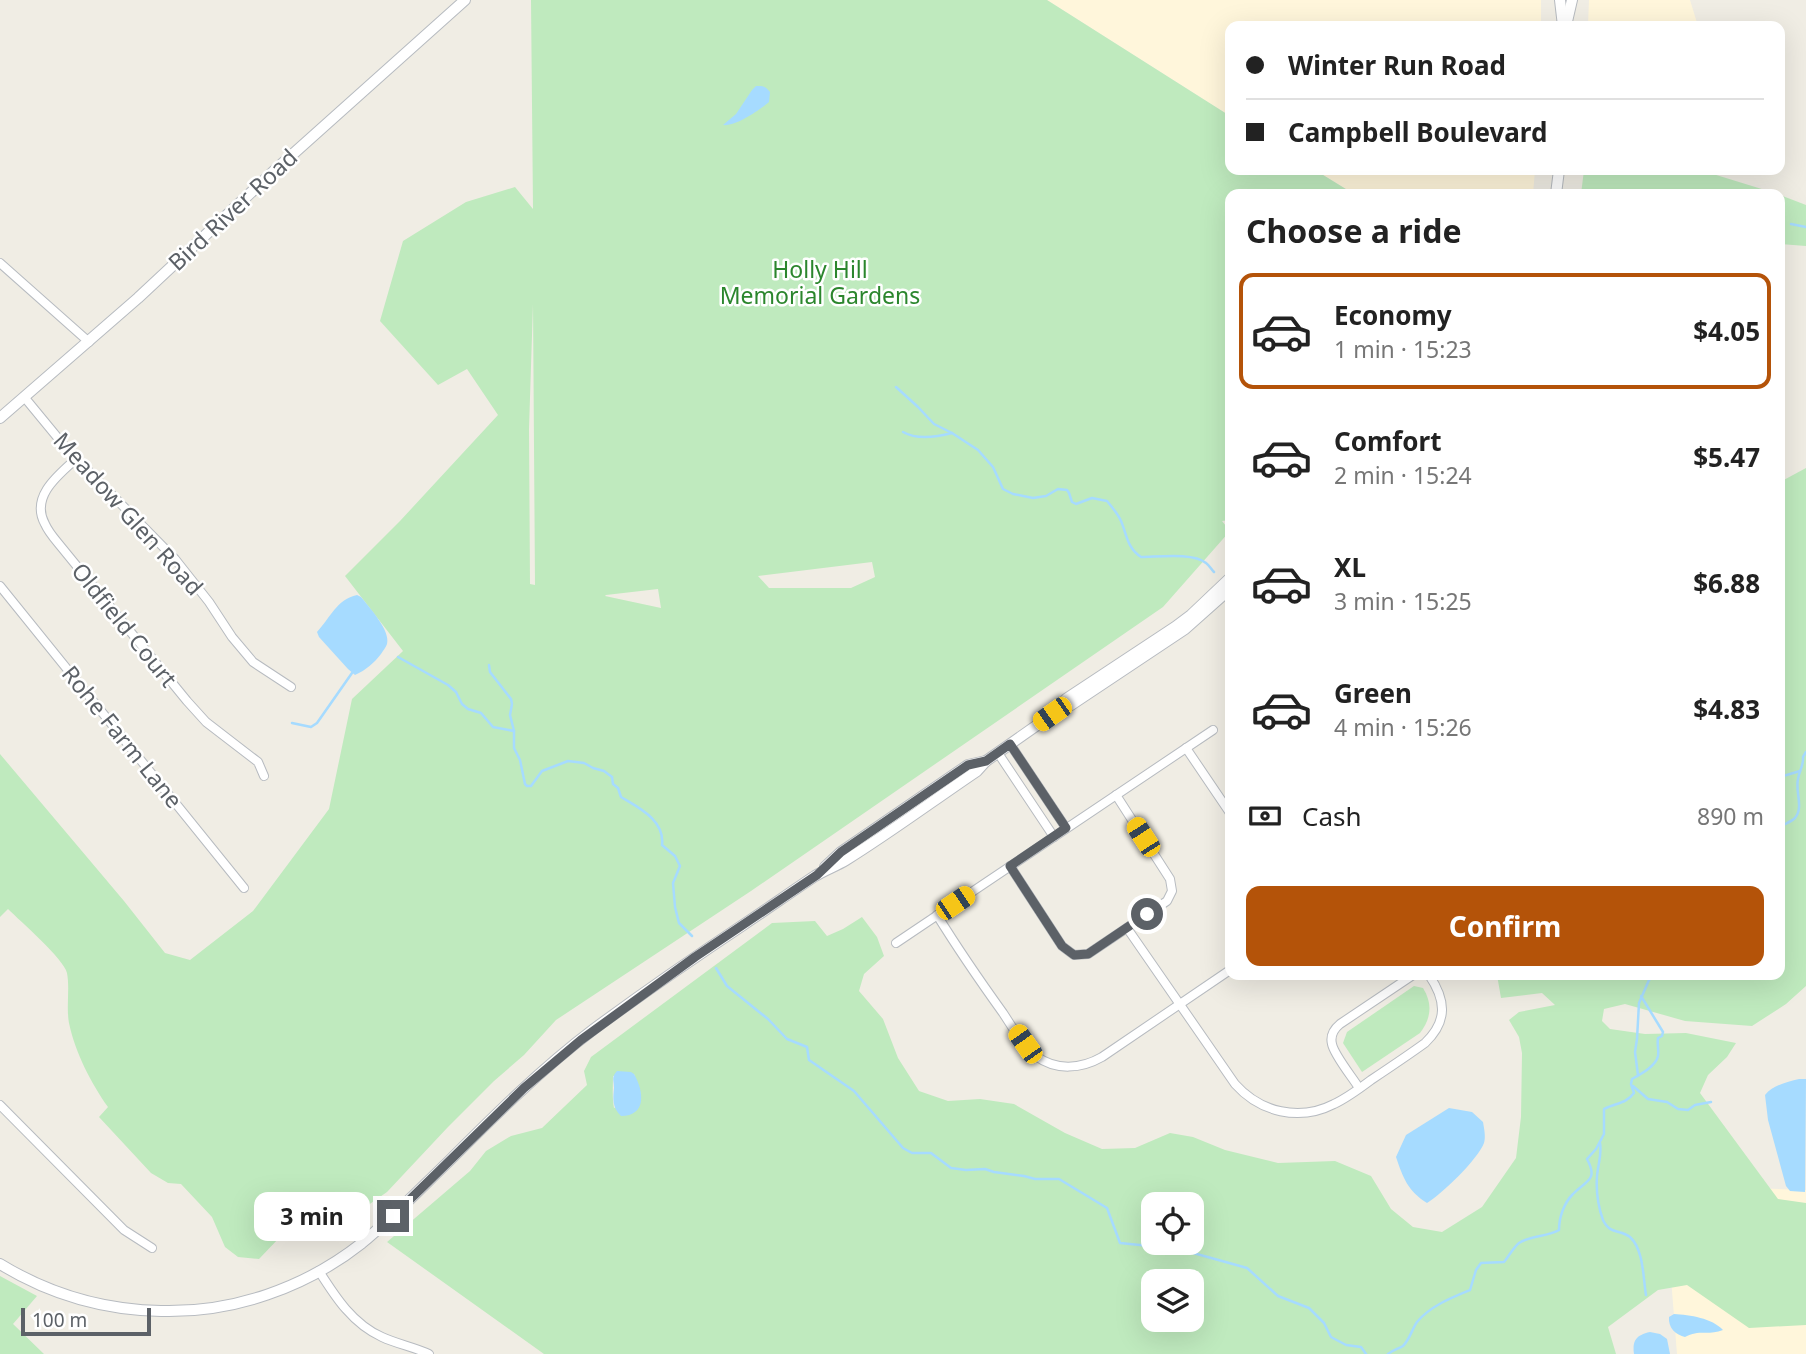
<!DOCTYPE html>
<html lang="en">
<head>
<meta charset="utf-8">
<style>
  body { margin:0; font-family:"Noto Sans",sans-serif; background:#f6f6f6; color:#222; height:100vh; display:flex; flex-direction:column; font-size:26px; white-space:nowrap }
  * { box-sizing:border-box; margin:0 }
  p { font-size:23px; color:#767676 }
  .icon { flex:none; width:38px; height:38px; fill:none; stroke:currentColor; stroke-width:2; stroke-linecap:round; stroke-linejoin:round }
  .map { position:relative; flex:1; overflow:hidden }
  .sheet { position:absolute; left:1225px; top:189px; width:560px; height:791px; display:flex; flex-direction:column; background:#fff; border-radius:14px; box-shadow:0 7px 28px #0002 }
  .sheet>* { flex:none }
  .top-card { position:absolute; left:1225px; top:21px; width:560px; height:154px; border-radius:14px; box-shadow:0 7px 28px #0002; display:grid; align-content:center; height:154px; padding:0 21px; background:#fff }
  .buttons { position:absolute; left:1141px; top:1192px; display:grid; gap:14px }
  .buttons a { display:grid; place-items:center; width:63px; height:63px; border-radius:14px; background:#fff; box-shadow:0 7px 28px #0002; font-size:35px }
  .scale { position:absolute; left:21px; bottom:18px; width:130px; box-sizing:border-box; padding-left:7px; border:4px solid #5c6167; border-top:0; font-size:19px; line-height:24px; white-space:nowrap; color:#5c6167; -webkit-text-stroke:5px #fff; paint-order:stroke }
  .end { position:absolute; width:32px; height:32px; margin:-16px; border:9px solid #5c6167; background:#fff; box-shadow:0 0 0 4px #fff }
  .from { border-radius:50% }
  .bubble { position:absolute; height:49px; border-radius:14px; background:#fff; box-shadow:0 7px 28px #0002; font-size:23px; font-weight:700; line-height:49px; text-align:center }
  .car { position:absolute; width:21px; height:42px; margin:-21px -10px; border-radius:9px; box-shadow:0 0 5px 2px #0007; background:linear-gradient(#f5c518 24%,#345 0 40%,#f5c518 0 76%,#345 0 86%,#f5c518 0) }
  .top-card b { display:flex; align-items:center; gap:24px; height:66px; font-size:26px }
  .top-card b+b { border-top:2px solid #e0e0e0 }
  .top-card i { width:18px; height:18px; background:#222 }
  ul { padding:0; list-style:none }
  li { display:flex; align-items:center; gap:21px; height:116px; margin:0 14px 10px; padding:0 7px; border:4px solid transparent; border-radius:14px }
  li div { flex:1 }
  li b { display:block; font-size:26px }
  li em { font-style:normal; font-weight:700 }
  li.on { border-color:#b45309 }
  li>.icon { width:63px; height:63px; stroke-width:1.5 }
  h2 { padding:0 21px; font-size:32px; line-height:84px }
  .pay { display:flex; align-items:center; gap:18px; height:77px; padding:0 21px; font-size:26px }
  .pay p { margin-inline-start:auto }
  .button { display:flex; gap:14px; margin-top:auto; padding:14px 21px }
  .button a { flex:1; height:80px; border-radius:14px; background:#b45309; color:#fff; font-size:28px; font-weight:700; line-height:80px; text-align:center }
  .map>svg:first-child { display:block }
  .commercial { fill:#fff6db }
  .green { fill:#bfeabe; fill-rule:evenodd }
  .water { fill:#a6dbff }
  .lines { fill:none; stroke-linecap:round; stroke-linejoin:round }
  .stream { stroke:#a6dbff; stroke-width:2.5 }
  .minor-casing { stroke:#b7bbc0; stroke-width:10 }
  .tertiary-casing { stroke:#b7bbc0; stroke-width:12 }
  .minor { stroke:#fff; stroke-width:8 }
  .tertiary { stroke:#fff; stroke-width:10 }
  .route { stroke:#5c6167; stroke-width:9 }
  .labels { text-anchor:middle; stroke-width:5; stroke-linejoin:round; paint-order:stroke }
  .street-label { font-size:23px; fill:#5c6167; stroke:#fff }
  .park-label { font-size:23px; fill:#2b862d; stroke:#fff }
</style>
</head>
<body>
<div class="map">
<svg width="1806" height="1354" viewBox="0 0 1806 1354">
  <rect width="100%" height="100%" fill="#f0ede4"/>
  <g class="commercial">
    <path d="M1047 0H1541V26H1230V116Z"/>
    <path d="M1589 0H1690L1698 26H1588Z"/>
    <path d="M1315 170H1535L1533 194H1354Z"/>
    <path d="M1695 1186 1806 1190V1354H1677L1664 1189Z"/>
  </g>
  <g class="green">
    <path d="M531 0H1047L1230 116V170H1315L1354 194H1230V520L1222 521 1230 531 1163 607 751 891 556 1020 524 1055 494 1081 448 1127 387 1192 341 1224 338 1217 325 1211 302 1214 259 1259 238 1257 225 1247 212 1217 181 1184 168 1183 151 1173 99 1117 108 1107C91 1083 75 1052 69 1023 66 1007 70 989 67 973 64 959 20 921 8 909L0 917V754L124 901 165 953 190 960 253 911 329 809 352 699 403 651 345 576 400 521 498 415 467 369 438 385 380 321 403 241 466 202 515 187 533 209ZM533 304 535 585 530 584 529 429ZM872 562 875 577 851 588H769L758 576ZM658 589 661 608 605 596 606 595Z"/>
    <path d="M1584 170H1700L1778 194H1581Z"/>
    <path d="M1780 195 1806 205V246L1780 244Z"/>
    <path d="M1806 468V986L1786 1004 1752 1026 1685 1021 1625 1004 1604 1009 1602 1021 1610 1029 1645 1034 1686 1033 1736 1043 1727 1057 1708 1075 1700 1093 1778 1199 1806 1203V1325L1749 1328 1687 1285 1658 1290 1608 1327 1616 1354H544L387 1242 470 1171 486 1151 511 1136 542 1128 587 1085 584 1071 591 1057 772 923 815 921 827 936 843 929 862 917 877 937 884 956 864 974 859 991 883 1019 898 1058 919 1091 948 1101 980 1099 1014 1104 1065 1133 1102 1149 1135 1148 1170 1133 1193 1137 1225 1150 1278 1163 1335 1161 1371 1176 1391 1209 1413 1227 1442 1232 1482 1207 1516 1158 1521 1117 1522 1053 1519 1037 1509 1020 1519 1012 1555 1005 1542 993 1501 998 1497 975H1780V524L1783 513 1780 482ZM634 1074 641 1095 614 1108C612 1097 613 1086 613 1076ZM1153 1204H1192V1242H1153ZM1153 1281H1192V1320H1153Z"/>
    <path d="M1414 986 1423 988C1433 1004 1431 1019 1420 1033L1362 1072 1343 1043 1347 1032Z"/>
    <path d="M0 1276 37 1296 13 1324 44 1354H0Z"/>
  </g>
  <g class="water">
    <path d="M756 86C763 86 765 86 770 92L769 102C760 110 735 127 723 125L736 114 752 90Z"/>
    <path d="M357 595 361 597C369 607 391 631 387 644 386 647 383 651 381 654 374 663 366 670 355 675L348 669 319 637 317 632C330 618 337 599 357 595Z"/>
    <path d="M617 1071 631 1072 634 1074C644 1091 647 1116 621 1116 612 1107 613 1099 614 1088 614 1079 611 1078 617 1071Z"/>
    <path d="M1799 1079H1806L1805 1192 1790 1191 1786 1186 1768 1120 1765 1095C1773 1085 1787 1082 1799 1079Z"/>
    <path d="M1449 1108 1472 1112 1483 1122C1484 1128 1486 1137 1484 1143 1478 1159 1442 1194 1427 1203 1408 1191 1403 1178 1396 1157L1406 1135Z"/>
    <path d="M1674 1314C1690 1315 1712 1318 1723 1330 1708 1336 1699 1329 1685 1337 1676 1335 1668 1328 1669 1317Z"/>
    <path d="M1650 1332 1660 1334 1667 1339 1670 1354H1634C1632 1341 1636 1335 1650 1332Z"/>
  </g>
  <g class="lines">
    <g class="stream">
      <path d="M1791 224 1806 227"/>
      <path d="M896 387 918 407 934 424 952 433 978 450 993 467 1003 489 1013 494 1033 498 1046 496 1058 489 1067 490 1069 493 1072 502 1076 504 1092 498 1107 501C1112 507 1118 514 1121 521 1127 535 1127 548 1141 557 1157 557 1193 552 1206 563 1209 565 1211 569 1214 572"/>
      <path d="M903 432C917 440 937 437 952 433"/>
      <path d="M398 657 448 685 456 692 462 704 468 709 481 713 493 727 514 731"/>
      <path d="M489 665 490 672 511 699 512 704 510 715 514 731V748L520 760 525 784 527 786H531L542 771 568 761 584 763 593 768 604 771 612 777 613 784 618 788 621 797C639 808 665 820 662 845L675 856 680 866 673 883 675 907 679 923 692 936"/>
      <path d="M292 723 311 727 317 723 352 673"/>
      <path d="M1780 777 1800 771"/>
      <path d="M1780 827C1784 824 1791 822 1795 818 1804 807 1795 792 1798 779 1799 771 1804 765 1803 757L1806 752"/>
      <path d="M716 968 727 986 768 1019 787 1039 807 1047 809 1060 854 1091 903 1148 912 1153H931L951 1168 966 1170 985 1169 994 1172 1024 1176 1035 1179H1059L1107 1208 1120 1243 1179 1249 1247 1268 1278 1296 1309 1308 1324 1323 1331 1337 1346 1345 1361 1347 1366 1354"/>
      <path d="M1638 1075 1635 1052 1637 1039 1639 1003 1649 980 1655 975"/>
      <path d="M1633 1086 1648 1099 1667 1102 1678 1109 1688 1110 1695 1105 1711 1102"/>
      <path d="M1600 1143C1602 1155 1598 1164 1597 1176 1596 1190 1598 1206 1603 1220 1610 1235 1620 1229 1630 1237 1644 1250 1643 1278 1646 1295"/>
      <path d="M1388 1354C1393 1350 1398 1349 1403 1346 1410 1339 1412 1329 1417 1322 1430 1306 1453 1297 1470 1290L1476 1270 1481 1263 1504 1262C1509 1256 1513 1248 1519 1243 1531 1235 1547 1237 1559 1230 1559 1217 1564 1203 1573 1194 1585 1181 1599 1181 1587 1159L1596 1149 1604 1134V1109C1615 1103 1626 1104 1634 1093L1631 1084 1632 1079C1641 1074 1656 1066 1658 1056 1659 1050 1657 1045 1658 1038L1662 1036 1663 1032 1641 996"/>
    </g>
    <defs>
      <g id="minor">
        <path d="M0 263 89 342"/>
        <path d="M25 398 67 449 175 559 209 602 232 637 253 662 291 687"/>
        <path d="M76 459C58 475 30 497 45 524 48 531 53 537 58 543L187 701 206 722 258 762 264 776"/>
        <path d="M0 586 244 888"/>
        <path d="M1010 744 1066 828"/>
        <path d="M1186 748 1230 813"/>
        <path d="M998 753 1054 837"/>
        <path d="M1010 866 1062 946 1074 955 1088 954 1167 901 1172 891 1170 879 1116 795"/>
        <path d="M937 915C958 949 980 981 1003 1013 1013 1028 1022 1045 1036 1056 1056 1071 1081 1069 1102 1057L1230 970"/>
        <path d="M1127 928 1235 1084C1260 1112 1299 1122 1334 1104 1347 1098 1359 1089 1371 1080 1389 1068 1407 1056 1425 1043 1448 1021 1446 1000 1429 975"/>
        <path d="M896 943 1213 730"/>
        <path d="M1359 1088C1353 1078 1334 1055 1332 1044 1330 1036 1334 1029 1340 1024L1413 975"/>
        <path d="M0 1105 124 1230 152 1248"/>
        <path d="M319 1271C336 1298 353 1324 382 1337 397 1344 414 1347 429 1354"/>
      </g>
      <g id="tertiary">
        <path d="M1560 0 1563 26"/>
        <path d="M1566 26 1572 0"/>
        <path d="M1556 194 1559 170"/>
        <path d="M0 418 138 298 274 171 465 0"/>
        <path d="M1057 709 1066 699 1175 627 1191 615 1230 578"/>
        <path d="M825 867 841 852 968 765 986 761"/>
        <path d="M0 1264C49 1294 104 1310 161 1311 233 1313 305 1288 362 1243 392 1218 419 1190 447 1163 494 1116 541 1069 594 1029 643 993 692 959 743 925 767 909 791 892 815 876 825 870 836 866 846 860 891 832 934 800 977 771L986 761 1053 714 1071 705 1185 629 1230 589"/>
      </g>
    </defs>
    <use href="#minor" class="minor-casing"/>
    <use href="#tertiary" class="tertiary-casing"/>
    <use href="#minor" class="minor"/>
    <use href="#tertiary" class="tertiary"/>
  </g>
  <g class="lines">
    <path class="route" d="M393 1216 524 1088 581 1040 695 957 817 875 841 852 968 765 986 761 1010 744 1066 828 1010 866 1062 946 1074 955 1088 954 1147 914"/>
  </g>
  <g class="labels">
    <g class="street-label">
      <text transform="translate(233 210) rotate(-43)" y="8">Bird River Road</text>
      <text transform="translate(128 514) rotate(48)" y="8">Meadow Glen Road</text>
      <text transform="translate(124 625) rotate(51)" y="8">Oldfield Court</text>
      <text transform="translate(122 737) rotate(51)" y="8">Rohe Farm Lane</text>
    </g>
    <g class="park-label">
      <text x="820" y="278">Holly Hill<tspan x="820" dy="26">Memorial Gardens</tspan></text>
    </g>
  </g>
</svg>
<div class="buttons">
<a><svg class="icon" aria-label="locate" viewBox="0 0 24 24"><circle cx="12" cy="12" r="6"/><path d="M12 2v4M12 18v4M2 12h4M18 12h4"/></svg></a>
<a><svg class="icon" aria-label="layers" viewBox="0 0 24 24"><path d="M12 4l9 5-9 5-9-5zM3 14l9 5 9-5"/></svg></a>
</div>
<div class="scale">100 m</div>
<i class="end from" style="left:1147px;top:914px"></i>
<i class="end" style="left:393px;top:1216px"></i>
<div class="bubble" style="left:254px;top:1192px;width:116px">3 min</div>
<i class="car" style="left:1052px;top:714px;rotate:235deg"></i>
<i class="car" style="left:1143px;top:837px;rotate:327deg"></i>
<i class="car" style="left:955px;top:903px;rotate:56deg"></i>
<i class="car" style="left:1025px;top:1044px;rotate:325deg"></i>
<div class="top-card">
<b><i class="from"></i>Winter Run Road</b>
<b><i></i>Campbell Boulevard</b>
</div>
<section class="sheet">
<h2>Choose a ride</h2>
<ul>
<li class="on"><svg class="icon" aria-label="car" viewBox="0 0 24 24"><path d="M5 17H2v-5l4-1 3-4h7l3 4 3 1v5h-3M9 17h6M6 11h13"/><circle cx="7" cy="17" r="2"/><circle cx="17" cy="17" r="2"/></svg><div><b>Economy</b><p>1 min · 15:23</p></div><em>$4.05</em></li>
<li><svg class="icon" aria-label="car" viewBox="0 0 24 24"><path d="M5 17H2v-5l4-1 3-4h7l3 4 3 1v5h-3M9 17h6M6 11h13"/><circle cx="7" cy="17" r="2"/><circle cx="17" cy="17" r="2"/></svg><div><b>Comfort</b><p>2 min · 15:24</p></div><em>$5.47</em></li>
<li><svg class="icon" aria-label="car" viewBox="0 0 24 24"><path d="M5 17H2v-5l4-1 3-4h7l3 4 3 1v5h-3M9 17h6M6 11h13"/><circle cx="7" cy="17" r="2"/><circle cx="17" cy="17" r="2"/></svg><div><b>XL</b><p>3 min · 15:25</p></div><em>$6.88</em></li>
<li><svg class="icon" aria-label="car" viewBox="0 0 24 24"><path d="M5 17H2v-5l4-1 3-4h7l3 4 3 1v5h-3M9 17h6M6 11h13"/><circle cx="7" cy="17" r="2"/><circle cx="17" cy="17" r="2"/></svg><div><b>Green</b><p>4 min · 15:26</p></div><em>$4.83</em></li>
</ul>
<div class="pay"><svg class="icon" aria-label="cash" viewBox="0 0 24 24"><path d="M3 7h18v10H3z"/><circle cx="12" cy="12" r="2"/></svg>Cash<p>890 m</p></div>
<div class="button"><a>Confirm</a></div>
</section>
</div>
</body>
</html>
